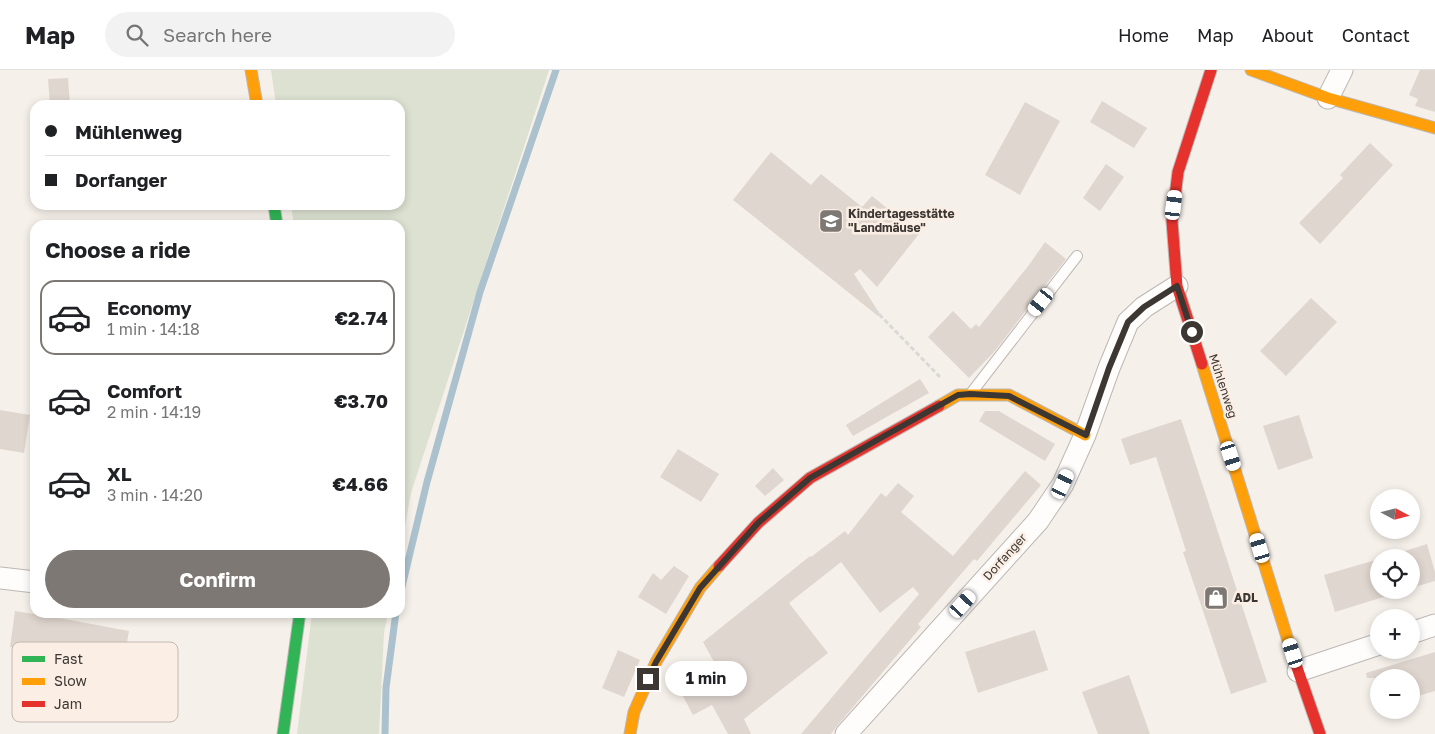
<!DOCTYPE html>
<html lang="en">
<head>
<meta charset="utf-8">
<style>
  body { margin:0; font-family:"Golos Text",sans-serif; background:#f2f2f2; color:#202124; height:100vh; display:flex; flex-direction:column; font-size:19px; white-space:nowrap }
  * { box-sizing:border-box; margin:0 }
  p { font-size:16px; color:#757577 }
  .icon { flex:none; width:28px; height:28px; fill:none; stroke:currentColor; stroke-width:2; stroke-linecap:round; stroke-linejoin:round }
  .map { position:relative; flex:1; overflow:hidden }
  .drawer { position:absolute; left:30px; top:150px; width:375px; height:398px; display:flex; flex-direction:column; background:#fff; border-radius:15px; box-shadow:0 2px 8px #0003 }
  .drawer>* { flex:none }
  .guide { position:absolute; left:30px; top:30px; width:375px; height:110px; border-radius:15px; box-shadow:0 2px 8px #0003; display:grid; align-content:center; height:110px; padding:0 15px; background:#fff }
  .needle { width:32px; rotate:97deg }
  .fabs { position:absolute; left:1370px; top:419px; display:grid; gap:10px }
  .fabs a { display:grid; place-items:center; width:50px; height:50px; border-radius:50%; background:#fff; box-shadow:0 2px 8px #0003; font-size:25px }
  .end { position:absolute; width:22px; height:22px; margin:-11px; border:6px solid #3c3733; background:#fff; box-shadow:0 0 0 2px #fff }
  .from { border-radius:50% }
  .bubble { position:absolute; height:35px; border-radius:18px; background:#fff; box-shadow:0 2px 8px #0003; font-size:16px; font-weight:700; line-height:35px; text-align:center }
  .car { position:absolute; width:15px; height:30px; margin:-15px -8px; border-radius:6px; box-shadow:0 0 4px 1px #0007; background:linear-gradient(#fff 24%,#345 0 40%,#fff 0 76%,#345 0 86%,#fff 0) }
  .guide b { display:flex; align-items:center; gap:18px; height:48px; font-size:19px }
  .guide b+b { border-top:1px solid #e0e0e0 }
  .guide i { width:12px; height:12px; background:#202124 }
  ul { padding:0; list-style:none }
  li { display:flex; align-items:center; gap:15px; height:75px; margin:0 10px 8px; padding:0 5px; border:2px solid transparent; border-radius:15px }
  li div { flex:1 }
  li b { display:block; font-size:19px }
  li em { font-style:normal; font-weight:700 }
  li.selected { border-color:#7d7873 }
  li>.icon { width:45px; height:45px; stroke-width:1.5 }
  h2 { padding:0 15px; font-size:22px; line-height:60px }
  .primary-button { display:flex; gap:10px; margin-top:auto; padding:10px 15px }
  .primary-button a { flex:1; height:58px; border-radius:30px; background:#7d7873; color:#fff; font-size:20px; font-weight:700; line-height:58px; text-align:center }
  header { display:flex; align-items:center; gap:30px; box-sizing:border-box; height:70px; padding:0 25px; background:#fff; border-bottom:1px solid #e0e0e0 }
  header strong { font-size:24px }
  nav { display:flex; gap:28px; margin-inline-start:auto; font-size:18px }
  .search { width:350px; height:45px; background:#f2f2f2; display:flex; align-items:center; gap:12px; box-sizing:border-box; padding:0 18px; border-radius:28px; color:#757577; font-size:19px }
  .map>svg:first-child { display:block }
  .green { fill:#dde1d1 }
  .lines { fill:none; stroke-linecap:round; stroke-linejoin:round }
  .stream { stroke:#abc2ce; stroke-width:7 }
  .building { fill:#dfd6cf }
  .lane-casing { stroke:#bdb8b4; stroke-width:12 }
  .street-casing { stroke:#bdb8b4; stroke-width:23 }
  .fast-casing { stroke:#bdb8b4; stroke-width:13 }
  .slow-casing { stroke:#bdb8b4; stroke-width:13 }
  .jam-casing { stroke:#bdb8b4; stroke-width:13 }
  .path { stroke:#dbd9d7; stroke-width:3; stroke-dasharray:5 2.5; stroke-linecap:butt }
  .lane { stroke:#fefdfc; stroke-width:10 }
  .street { stroke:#fefdfc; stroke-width:21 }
  .fast { stroke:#30b455; stroke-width:11 }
  .slow { stroke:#ff9f0a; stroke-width:11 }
  .jam { stroke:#e5322d; stroke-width:11 }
  .route { stroke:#3c3733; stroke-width:6 }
  .labels { text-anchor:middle; stroke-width:5; stroke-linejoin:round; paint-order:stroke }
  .poi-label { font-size:12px; font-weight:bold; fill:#3c3733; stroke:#fbefe5; text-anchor:start }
  .street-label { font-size:12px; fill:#3c3733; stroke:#fbefe5 }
  .key { fill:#fbefe5; stroke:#c2b8b0; stroke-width:1 }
  .key-label { font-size:14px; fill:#3c3733 }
</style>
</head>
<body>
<header>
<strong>Map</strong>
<div class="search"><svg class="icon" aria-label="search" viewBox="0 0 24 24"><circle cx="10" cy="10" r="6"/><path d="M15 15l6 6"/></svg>Search here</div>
<nav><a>Home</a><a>Map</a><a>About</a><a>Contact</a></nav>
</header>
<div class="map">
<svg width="1435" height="664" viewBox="0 0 1435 664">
  <rect width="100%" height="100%" fill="#f6f0ea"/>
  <g class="green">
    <path d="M271 0H549L411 423 400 483V155H294L291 135H400V35H276Z"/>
    <path d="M312 543H388L384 563 379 664H297Z"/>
  </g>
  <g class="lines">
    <g class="stream">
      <path d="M400 525 427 412 480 222 556 0"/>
      <path d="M385 664 386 618 396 542"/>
    </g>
  </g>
  <g class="building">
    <path d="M1420 0H1435V42L1415 36 1418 29 1409 25Z"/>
    <path d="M68 8 70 35H50L48 9Z"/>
    <path d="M1102 31 1147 58 1134 78 1090 52Z"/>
    <path d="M1025 32 1060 51 1020 125 985 105Z"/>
    <path d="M1370 73 1393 95 1320 174 1299 153 1343 108 1340 105Z"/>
    <path d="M771 82 811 115 821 104 862 137 872 126 919 164 877 217 860 199 854 204 880 244 878 246 733 130Z"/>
    <path d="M1106 94 1124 107 1100 141 1083 128Z"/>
    <path d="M1045 172 1066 189 994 282 969 308 928 267 953 241 971 259 976 254 979 257 1029 195Z"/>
    <path d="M1311 228 1337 252 1286 306 1260 281Z"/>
    <path d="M920 309 929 323 853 366 846 355Z"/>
    <path d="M0 340 30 345 24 383 0 379Z"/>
    <path d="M985 341H999L1055 374 1045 391 979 351Z"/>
    <path d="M1299 345 1313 388 1278 400 1263 356Z"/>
    <path d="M1181 349 1267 612 1231 624 1183 482 1186 481 1156 387 1130 395 1121 369Z"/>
    <path d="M678 379 719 404 701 432 660 407Z"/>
    <path d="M773 398 784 410 765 426 755 416Z"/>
    <path d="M1025 401 1041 415 977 491 974 489 918 554 921 557 837 656 831 664H801L919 524 913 517 880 543 841 492 789 533 828 583 744 649 751 664H728L712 635 693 645 676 613 714 592 703 572 810 486 811 487 845 461 848 465 881 423 886 427 898 413 914 426 901 442 953 486Z"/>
    <path d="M1427 474 1435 502V511L1411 518V488H1383Z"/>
    <path d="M1379 489V520H1406L1335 542 1324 505Z"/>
    <path d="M674 496 689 506 666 544 638 527 653 503 661 510Z"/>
    <path d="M15 541 59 548 129 561 123 594 54 582 10 577Z"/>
    <path d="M1035 560 1048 600 978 623 965 582Z"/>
    <path d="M618 580 640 590 624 627 602 618Z"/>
    <path d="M1435 582V621L1411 628V608H1367L1366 603Z"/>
    <path d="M1129 605 1150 664H1098L1082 622Z"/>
  </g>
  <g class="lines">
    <defs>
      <path id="lane" d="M972 322 1077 186"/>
      <g id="street">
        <path d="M1328 28 1342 0"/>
        <path d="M0 508 35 512"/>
        <path d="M1411 563 1435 555"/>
        <path d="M1298 601 1379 574"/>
        <path d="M846 664 1038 451 1063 414 1085 365 1109 298 1128 252 1144 237 1177 216"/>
      </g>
      <g id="fast">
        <path d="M274 135 277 155"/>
        <path d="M283 664 300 542"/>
      </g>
      <g id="slow">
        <path d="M251 0 257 35"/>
        <path d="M1251 0 1328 28 1435 58"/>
        <path d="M1202 294 1291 580"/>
        <path d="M939 336 958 325H1009L1085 365"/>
        <path d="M630 664 634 642 656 592 700 518 719 496"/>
      </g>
      <g id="jam">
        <path d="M1202 294 1177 216 1172 151 1178 102 1211 0"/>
        <path d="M719 496 758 453 810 408 939 336"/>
        <path d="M1291 580 1320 664"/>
      </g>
    </defs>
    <use href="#lane" class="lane-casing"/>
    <use href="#street" class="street-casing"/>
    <use href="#fast" class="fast-casing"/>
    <use href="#slow" class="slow-casing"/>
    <use href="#jam" class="jam-casing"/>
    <path class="path" d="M874 239 940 307"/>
    <use href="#lane" class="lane"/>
    <use href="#street" class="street"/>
    <use href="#fast" class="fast"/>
    <use href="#slow" class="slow"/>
    <use href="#jam" class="jam"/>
  </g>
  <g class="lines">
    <path class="route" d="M648 609 656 592 700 518 758 453 810 408 886 365 958 325 970 324 1009 326 1086 365 1109 298 1128 252 1144 237 1177 216 1192 262"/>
  </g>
  <defs>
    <symbol id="school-square" viewBox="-11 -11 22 22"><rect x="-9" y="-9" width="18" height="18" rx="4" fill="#7d7873" stroke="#fbefe5"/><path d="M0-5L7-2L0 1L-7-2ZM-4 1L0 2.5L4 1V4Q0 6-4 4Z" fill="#fff"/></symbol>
    <symbol id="shop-square" viewBox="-11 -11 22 22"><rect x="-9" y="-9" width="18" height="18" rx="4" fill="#7d7873" stroke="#fbefe5"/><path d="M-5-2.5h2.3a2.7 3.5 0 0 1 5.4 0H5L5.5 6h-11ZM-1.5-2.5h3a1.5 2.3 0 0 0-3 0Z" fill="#fff"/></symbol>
  </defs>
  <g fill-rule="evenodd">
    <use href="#school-square" x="817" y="137" width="28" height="28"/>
    <use href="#shop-square" x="1202" y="514" width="28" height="28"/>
  </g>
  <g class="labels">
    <g class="poi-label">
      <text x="848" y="148">Kindertagesstätte<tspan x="848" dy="14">"Landmäuse"</tspan></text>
      <text x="1234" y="532">ADL</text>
    </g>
    <g class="street-label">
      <text transform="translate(1223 316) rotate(72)" y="4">Mühlenweg</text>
      <text transform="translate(1005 487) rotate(-48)" y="4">Dorfanger</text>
    </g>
  </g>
  <rect x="12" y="572" width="166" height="80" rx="8" class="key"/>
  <rect x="22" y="586" width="23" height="6" fill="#30b455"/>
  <rect x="22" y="608" width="23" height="7" fill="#ff9f0a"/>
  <rect x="22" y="631" width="23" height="6" fill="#e5322d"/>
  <g class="key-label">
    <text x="54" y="594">Fast</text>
    <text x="54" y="616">Slow</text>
    <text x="54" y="639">Jam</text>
  </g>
</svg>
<div class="fabs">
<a><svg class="needle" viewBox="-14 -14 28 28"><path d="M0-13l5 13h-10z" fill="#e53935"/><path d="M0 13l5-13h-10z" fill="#757577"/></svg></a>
<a><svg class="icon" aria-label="locate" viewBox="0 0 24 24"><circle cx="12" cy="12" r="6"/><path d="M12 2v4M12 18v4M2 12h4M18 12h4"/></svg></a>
<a>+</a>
<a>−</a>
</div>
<i class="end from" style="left:1192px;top:262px"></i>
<i class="end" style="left:648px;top:609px"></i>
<div class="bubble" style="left:665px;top:591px;width:82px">1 min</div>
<i class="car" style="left:1174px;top:135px;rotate:7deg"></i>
<i class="car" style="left:1041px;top:232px;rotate:218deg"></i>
<i class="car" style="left:1231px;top:386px;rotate:162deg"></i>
<i class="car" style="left:1063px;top:414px;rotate:25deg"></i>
<i class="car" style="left:1260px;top:478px;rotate:343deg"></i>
<i class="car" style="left:963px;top:534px;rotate:42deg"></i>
<i class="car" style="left:1293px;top:583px;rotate:342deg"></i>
<div class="guide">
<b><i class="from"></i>Mühlenweg</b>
<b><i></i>Dorfanger</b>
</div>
<section class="drawer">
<h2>Choose a ride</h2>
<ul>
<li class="selected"><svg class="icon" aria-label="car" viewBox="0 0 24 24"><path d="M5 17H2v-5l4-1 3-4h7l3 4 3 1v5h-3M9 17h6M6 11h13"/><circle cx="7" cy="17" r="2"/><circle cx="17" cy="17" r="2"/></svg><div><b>Economy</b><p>1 min · 14:18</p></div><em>€2.74</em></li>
<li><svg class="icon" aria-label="car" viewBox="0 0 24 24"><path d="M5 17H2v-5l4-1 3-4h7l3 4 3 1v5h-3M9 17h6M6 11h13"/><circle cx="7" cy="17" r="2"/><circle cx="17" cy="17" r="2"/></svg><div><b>Comfort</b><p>2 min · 14:19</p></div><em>€3.70</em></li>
<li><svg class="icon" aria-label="car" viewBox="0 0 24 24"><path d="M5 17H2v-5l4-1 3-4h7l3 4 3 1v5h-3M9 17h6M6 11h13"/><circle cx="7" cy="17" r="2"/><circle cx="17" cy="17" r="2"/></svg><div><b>XL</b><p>3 min · 14:20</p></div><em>€4.66</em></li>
</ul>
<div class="primary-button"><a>Confirm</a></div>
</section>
</div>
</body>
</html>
